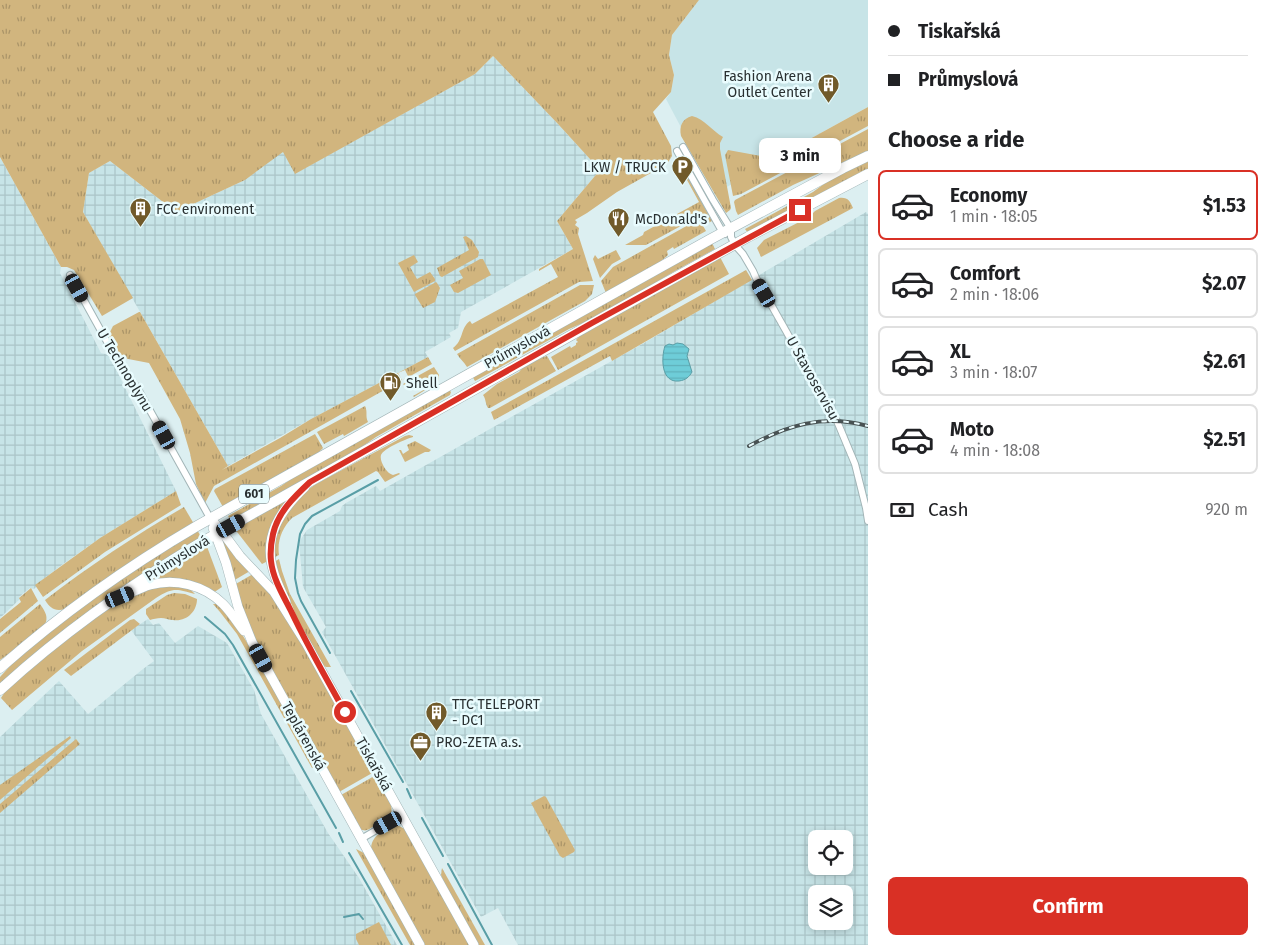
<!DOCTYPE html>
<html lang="en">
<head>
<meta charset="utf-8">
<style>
  body { margin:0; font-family:"Fira Sans",sans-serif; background:#f6f6f6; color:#202124; height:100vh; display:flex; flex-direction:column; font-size:19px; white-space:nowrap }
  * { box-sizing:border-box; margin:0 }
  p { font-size:16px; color:#757577 }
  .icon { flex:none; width:28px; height:28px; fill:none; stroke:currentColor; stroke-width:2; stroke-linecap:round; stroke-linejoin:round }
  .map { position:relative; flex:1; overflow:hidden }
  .sheet { display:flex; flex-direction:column; background:#fff; width:400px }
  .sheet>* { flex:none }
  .top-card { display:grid; align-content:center; height:110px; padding:0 20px; background:#fff }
  .tools { position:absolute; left:808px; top:830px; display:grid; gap:10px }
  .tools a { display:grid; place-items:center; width:45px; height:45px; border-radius:8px; background:#fff; box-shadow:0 2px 8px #0003; font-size:25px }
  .end { position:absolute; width:22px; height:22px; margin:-11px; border:6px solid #d93025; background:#fff; box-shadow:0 0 0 2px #fff }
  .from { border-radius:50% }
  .bubble { position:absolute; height:35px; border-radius:8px; background:#fff; box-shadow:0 2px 8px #0003; font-size:16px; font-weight:700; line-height:35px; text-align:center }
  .car { position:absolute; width:15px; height:30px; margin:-15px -8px; border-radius:6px; box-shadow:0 0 4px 1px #0007; background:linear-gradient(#222 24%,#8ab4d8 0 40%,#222 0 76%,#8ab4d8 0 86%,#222 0) }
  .top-card b { display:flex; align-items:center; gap:18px; height:48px; font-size:19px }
  .top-card b+b { border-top:1px solid #e0e0e0 }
  .top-card i { width:12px; height:12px; background:#202124 }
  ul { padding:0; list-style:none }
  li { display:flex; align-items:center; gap:15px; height:70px; margin:0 10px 8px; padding:0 10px; border:2px solid #e0e0e0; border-radius:8px }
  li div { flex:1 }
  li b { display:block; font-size:19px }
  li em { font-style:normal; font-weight:700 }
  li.on { border-color:#d93025 }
  li>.icon { width:45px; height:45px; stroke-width:1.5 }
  h2 { padding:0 20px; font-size:22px; line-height:60px }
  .pay { display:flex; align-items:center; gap:12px; height:55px; padding:0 20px; font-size:19px }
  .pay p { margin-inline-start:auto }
  .primary-button { display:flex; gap:10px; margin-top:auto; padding:10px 20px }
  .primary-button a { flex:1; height:58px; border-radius:8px; background:#d93025; color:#fff; font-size:20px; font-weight:700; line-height:58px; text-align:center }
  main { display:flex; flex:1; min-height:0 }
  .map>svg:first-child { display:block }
  .built { fill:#c7e4e7 }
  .industrial { fill:url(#industrial-grid); fill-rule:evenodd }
  .grass { fill:url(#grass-tufts) }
  .water { fill:url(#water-rules); stroke:#599ea6 }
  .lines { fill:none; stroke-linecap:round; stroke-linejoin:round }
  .stream { stroke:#599ea6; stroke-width:2 }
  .street-casing { stroke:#a2b5b7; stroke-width:8 }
  .secondary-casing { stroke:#a2b5b7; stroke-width:10 }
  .primary-casing { stroke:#a2b5b7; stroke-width:11 }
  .street { stroke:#fff; stroke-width:6 }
  .secondary { stroke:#fff; stroke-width:9 }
  .primary { stroke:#fff; stroke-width:10 }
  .rail-casing { stroke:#485253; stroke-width:4 }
  .rail { stroke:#e9fcfe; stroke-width:2; stroke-dasharray:5.5; stroke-linecap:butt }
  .route { stroke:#d93025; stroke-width:6 }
  .labels { text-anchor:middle; stroke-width:5; stroke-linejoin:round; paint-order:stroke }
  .shield { fill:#e9fcfe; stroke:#636d6e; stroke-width:1 }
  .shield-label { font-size:12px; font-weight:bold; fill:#293031 }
  .poi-label { font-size:14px; fill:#293031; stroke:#e9fcfe; text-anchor:start }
  .street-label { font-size:14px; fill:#293031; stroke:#e9fcfe }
</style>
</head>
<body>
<main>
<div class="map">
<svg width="868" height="945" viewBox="0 0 868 945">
  <defs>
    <pattern id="industrial-grid" width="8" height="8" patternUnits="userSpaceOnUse" patternTransform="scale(1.25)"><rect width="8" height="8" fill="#c7e4e7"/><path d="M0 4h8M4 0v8" fill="none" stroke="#abc4c7"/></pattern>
    <pattern id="grass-tufts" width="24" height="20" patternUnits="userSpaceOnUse" patternTransform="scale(1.25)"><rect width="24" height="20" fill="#d1b57e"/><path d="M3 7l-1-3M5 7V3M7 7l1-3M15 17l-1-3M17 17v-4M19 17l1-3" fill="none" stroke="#aa9468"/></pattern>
    <pattern id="water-rules" width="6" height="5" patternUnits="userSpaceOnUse" patternTransform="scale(1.25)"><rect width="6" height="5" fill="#6ecdd8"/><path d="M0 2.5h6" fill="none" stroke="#5fb0ba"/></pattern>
  </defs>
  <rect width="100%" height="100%" fill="#dceff1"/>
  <path class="built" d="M699 0H868V107L808 140 720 191 684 133 666 99 671 92 674 75 669 55 672 35Z"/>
  <g class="industrial">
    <path d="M493 56 558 124 600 170 557 221 573 249 461 312 458 328 449 333 451 337 425 352 428 357 311 419 228 466 83 212 89 173 110 161 176 212 245 180 283 151 296 173 475 74Z"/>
    <path d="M0 157 61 267 60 273 101 353 109 355 176 491 100 538 59 567 36 585V587L34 589 30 588 19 597 20 599 0 618Z"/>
    <path d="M866 212 868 214V945H518L498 908 481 917 322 632 326 627 303 587 299 542 307 530 340 511 342 506 346 503 376 486 380 491 497 425 644 343ZM816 839H844V866H816ZM816 894H844V921H816Z"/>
    <path d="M148 619 153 625 159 623 175 643 198 626 227 643 254 690 261 714 328 833 359 878 397 945H0V737L59 681 88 714 143 669 154 661 131 630Z"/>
  </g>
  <g class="grass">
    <path d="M0 0H699L672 35 669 55 674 75 671 92 653 112 671 146 672 156 667 164 617 192 587 213 575 220 577 222 575 225 579 228 578 234 593 281 579 282 455 351 453 348C464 340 460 328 470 321L472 324 558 277 551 264 539 271V269L573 249 557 221 600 170 558 124 493 56 475 74 295 174 283 152 245 180 176 212 110 161 89 173 83 212 133 298 102 316 74 270 67 267H61L0 157Z"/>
    <path d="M868 107V126L741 194 733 196 725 155 728 150 761 156 762 153H766L775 149 794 146 808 140Z"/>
    <path d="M692 116C705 119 712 131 723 137L720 143V149L731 208 730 210 726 213 681 136C679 126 682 119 692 116Z"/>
    <path d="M868 129V151L793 185 738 215 736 211 734 202 735 200Z"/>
    <path d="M868 161V170L748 233 745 229 813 192 832 178Z"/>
    <path d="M681 169 684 170 712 221 706 224 701 215 646 245H625L643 235 644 232 699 202Z"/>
    <path d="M839 198C848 197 850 201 853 208L761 257 757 248 764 240 809 217 815 211Z"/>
    <path d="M699 219 706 231 674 249 673 247 667 251 668 255 658 264 606 293 601 281 613 267Z"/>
    <path d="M466 236 472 240 479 252 478 257 442 277 440 276 437 268 469 250 463 237Z"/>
    <path d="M712 243 715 249 675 271 601 315 569 329 475 381 472 376Z"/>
    <path d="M616 250 621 259 612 264 600 278 593 259 595 255 598 259Z"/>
    <path d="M414 255 418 262 410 267 417 279 430 272 435 279V281L414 292 398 263Z"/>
    <path d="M720 257 729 274 558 370 551 357 570 346 571 348 576 345V343L578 342 576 340 582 333Z"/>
    <path d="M480 259H483L491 275 458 293 454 292 450 285 463 278 459 271Z"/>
    <path d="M746 270 752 280 612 361 610 356 494 420 491 412Z"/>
    <path d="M436 282 437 283 440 288 435 302 423 308 415 295V294Z"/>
    <path d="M580 285H594L592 294 585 301 467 367C464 362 460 359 457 354Z"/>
    <path d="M139 312H140L228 466 222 470 280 438 311 419 428 357 432 364 403 380 408 376 405 370 398 373 402 380 214 486 205 503 196 484 190 453 180 419 149 363 123 358 116 350 109 339V334L113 326Z"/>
    <path d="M547 356 556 371 490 408H488C485 403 486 399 483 395L497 384 519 372 525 365 534 360Z"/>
    <path d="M434 367 439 375 438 382 414 397 413 396 427 388 423 379 408 387 406 384 404 385 403 384Z"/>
    <path d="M449 390 451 392 450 395 376 437 353 453 231 521 228 516 281 486 307 468Z"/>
    <path d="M365 406C368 412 365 416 368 422L344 436 343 434 324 444 317 432Z"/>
    <path d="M315 434 323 448 315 456 223 507 214 491 215 489Z"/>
    <path d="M409 435 413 436V437C406 439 384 448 381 455 380 459 382 463 384 467 387 471 388 473 393 475L399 473 400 474 385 482 378 472 376 471 292 518C282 528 277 541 279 555L273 558V547L281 520 302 494 316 484 405 436Z"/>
    <path d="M415 441 431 450 429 452H425L405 462 399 450H401L403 454 409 450 407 445Z"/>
    <path d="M176 491 181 505 105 552 43 597 35 585 100 538Z"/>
    <path d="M287 499 268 561 262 564 234 528Z"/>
    <path d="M184 507 194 524 65 609C55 612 50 608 45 600 89 566 136 535 184 507Z"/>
    <path d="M197 530 202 538 0 685V677L23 652 92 598Z"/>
    <path d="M220 536 250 571 233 581Z"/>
    <path d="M206 544 222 587 213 593 149 583V580Z"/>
    <path d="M279 559 282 571 290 594 331 667H326L323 665 298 621 292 605 281 585 274 562Z"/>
    <path d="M253 574 263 584 297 633 374 772 339 792 264 657 245 617 234 585Z"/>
    <path d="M176 586 189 588 195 594C177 589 173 587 156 598L82 651 12 710 1 698 8 687 78 629 123 599 152 588Z"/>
    <path d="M31 588 38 601 0 633V619L21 602 19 598Z"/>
    <path d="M174 593 185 594 197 599C197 612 186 622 173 620 169 620 165 618 161 618 157 618 153 619 150 620L146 614V609L167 595Z"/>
    <path d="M40 604C44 610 48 615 46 622 42 630 9 654 0 660V637Z"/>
    <path d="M213 604H218C241 627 257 660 273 688 288 714 303 739 314 767L312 768 237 634 220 612Z"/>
    <path d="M134 619 140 624 71 676 64 670 130 620Z"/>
    <path d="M70 736 71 738 0 800V785Z"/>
    <path d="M76 739 80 744 0 813V804Z"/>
    <path d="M376 775C382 786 399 808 388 818 384 821 378 824 374 826 368 830 366 832 360 829L341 795Z"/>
    <path d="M544 796 546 797 575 850 574 852 563 858 560 856 531 803Z"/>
    <path d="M395 826H399L405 829 470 945H424L371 849C371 836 383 830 395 826Z"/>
    <path d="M356 849 364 853 416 945H410Z"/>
    <path d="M442 868 485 945H479L443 880 441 875Z"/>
    <path d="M379 922 391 945H359L356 939V934Z"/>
  </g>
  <path class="water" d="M677 343 683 344 689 349 687 356 692 372C689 377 686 380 679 381 661 383 661 358 665 346L669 344 673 345Z"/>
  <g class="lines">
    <g class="stream">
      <path d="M205 617 225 634 233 645 336 828"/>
      <path d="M330 653 301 601 298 593 295 578 296 560 300 534 305 524 312 516 378 480"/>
      <path d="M351 691 403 782"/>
      <path d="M407 789 411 798"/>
      <path d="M422 818 443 856"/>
      <path d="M339 833 343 842"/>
      <path d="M349 853 402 945"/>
      <path d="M448 864 492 945"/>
      <path d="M344 917 359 914 363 919"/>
    </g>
    <defs>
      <g id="street">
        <path d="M683 147 713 200 731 229V237L735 245 743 254 753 271 756 278 837 421 855 464 866 508 868 521"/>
        <path d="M677 151 723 233 725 234"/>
        <path d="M70 275 116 358 138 389 210 518"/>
        <path d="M361 839 402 815"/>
      </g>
      <g id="secondary">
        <path d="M210 518 223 533 240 556 274 592 306 643 474 945"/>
        <path d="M213 528 226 563 238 607 252 642 420 945"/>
        <path d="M121 597C131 593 140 588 150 585 175 578 204 585 223 604 231 612 237 622 244 631"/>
        <path d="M286 602C282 593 277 583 274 573 262 537 280 511 305 487"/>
      </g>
      <g id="primary">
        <path d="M0 668C61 614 127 567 197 526L709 240 843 168 868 156"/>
        <path d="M0 690C62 633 130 585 202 542L602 318 748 237 868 174"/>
      </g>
    </defs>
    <use href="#street" class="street-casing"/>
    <use href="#secondary" class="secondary-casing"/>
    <use href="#primary" class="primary-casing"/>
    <use href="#street" class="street"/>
    <use href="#secondary" class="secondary"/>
    <use href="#primary" class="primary"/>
    <defs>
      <path id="rail" d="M749 446C788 425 823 414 868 426"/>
    </defs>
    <use href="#rail" class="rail-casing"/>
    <use href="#rail" class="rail"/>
  </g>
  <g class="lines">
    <path class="route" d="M345 712C326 678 307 645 291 611 283 595 273 579 271 561 270 552 271 543 273 534 278 512 294 497 310 482L592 323 800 210"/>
  </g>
  <defs>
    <symbol id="building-pin" viewBox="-11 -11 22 30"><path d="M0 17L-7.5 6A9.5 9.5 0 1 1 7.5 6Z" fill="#715a2a" stroke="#e9fcfe"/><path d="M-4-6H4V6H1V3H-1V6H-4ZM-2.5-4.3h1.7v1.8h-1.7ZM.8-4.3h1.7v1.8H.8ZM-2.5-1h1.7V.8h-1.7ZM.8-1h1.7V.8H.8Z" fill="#fff"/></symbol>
    <symbol id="parking-pin" viewBox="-11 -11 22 30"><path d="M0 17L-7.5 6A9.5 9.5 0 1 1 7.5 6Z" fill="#715a2a" stroke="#e9fcfe"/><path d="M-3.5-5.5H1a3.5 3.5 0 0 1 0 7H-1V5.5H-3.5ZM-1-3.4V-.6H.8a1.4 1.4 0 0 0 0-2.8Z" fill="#fff"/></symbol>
    <symbol id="restaurant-pin" viewBox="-11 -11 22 30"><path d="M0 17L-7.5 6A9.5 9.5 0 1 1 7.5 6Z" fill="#715a2a" stroke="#e9fcfe"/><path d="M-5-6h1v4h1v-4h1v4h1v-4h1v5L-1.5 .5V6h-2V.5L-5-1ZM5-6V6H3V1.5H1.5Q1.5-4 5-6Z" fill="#fff"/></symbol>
    <symbol id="fuel-pin" viewBox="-11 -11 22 30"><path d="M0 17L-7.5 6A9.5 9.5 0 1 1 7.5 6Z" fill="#715a2a" stroke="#e9fcfe"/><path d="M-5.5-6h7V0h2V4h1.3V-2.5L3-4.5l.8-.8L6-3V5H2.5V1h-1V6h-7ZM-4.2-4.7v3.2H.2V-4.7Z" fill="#fff"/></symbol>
    <symbol id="office-pin" viewBox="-11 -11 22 30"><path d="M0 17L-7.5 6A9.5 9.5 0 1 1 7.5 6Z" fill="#715a2a" stroke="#e9fcfe"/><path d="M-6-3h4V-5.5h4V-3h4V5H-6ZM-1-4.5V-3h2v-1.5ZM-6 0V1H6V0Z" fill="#fff"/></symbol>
  </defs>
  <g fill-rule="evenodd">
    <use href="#building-pin" x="816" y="72" width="25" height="34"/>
    <use href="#parking-pin" x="670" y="154" width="25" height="34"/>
    <use href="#building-pin" x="128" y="196" width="25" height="34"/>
    <use href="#restaurant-pin" x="606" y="206" width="25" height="34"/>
    <use href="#fuel-pin" x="378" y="370" width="25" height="34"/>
    <use href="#building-pin" x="424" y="700" width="25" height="34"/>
    <use href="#office-pin" x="408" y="730" width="25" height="34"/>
  </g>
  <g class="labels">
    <rect class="shield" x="239" y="484.5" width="30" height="19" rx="4"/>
    <g class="shield-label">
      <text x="254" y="498">601</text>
    </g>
    <g class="poi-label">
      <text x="812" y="81" text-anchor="end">Fashion Arena<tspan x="812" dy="16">Outlet Center</tspan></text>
      <text x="666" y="172" text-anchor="end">LKW / TRUCK</text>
      <text x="156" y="214">FCC enviroment</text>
      <text x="635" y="224">McDonald's</text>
      <text x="406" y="388">Shell</text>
      <text x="452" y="709">TTC TELEPORT<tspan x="452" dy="16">- DC1</tspan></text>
      <text x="436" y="747">PRO-ZETA a.s.</text>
    </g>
    <g class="street-label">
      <text transform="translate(517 347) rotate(-29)" y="5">Průmyslová</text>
      <text transform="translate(125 370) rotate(59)" y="5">U Technoplynu</text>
      <text transform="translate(813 378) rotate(61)" y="5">U Stavoservisu</text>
      <text transform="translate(177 558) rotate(-32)" y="5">Průmyslová</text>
      <text transform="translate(304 736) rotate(61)" y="5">Teplárenská</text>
      <text transform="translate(374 764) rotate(61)" y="5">Tiskařská</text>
    </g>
  </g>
</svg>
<div class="tools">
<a><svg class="icon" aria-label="locate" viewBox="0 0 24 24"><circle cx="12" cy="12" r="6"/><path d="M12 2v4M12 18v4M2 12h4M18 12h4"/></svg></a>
<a><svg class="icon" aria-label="layers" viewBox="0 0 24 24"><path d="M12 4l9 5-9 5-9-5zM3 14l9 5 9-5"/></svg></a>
</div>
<i class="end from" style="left:345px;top:712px"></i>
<i class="end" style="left:800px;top:210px"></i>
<div class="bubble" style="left:759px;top:138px;width:82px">3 min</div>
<i class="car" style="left:77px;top:288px;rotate:151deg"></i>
<i class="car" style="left:764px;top:293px;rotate:330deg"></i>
<i class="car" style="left:164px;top:435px;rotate:331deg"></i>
<i class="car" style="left:231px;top:526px;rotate:61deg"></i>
<i class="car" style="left:120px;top:597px;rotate:68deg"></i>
<i class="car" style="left:261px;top:658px;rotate:151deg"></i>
<i class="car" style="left:388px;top:823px;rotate:241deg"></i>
</div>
<section class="sheet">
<div class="top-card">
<b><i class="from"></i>Tiskařská</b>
<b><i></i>Průmyslová</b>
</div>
<h2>Choose a ride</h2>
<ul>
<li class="on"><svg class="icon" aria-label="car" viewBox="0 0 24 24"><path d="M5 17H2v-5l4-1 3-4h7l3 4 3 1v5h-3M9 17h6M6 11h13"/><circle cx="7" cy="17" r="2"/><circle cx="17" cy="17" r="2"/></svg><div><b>Economy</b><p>1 min · 18:05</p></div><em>$1.53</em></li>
<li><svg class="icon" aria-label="car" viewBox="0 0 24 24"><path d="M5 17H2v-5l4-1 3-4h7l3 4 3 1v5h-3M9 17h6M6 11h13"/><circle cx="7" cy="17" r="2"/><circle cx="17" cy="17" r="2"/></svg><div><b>Comfort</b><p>2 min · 18:06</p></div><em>$2.07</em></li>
<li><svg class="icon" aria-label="car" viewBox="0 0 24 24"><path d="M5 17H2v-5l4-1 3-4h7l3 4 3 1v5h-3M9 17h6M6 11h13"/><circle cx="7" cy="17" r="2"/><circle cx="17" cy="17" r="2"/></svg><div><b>XL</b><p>3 min · 18:07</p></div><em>$2.61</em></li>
<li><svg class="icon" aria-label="car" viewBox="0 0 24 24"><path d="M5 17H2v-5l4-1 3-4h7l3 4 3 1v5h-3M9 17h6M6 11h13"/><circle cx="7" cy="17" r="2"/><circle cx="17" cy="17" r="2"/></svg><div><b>Moto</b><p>4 min · 18:08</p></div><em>$2.51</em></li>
</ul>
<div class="pay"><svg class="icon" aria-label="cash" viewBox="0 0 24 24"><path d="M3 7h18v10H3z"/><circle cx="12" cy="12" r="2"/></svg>Cash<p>920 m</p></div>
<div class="primary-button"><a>Confirm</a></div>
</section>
</main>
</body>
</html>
